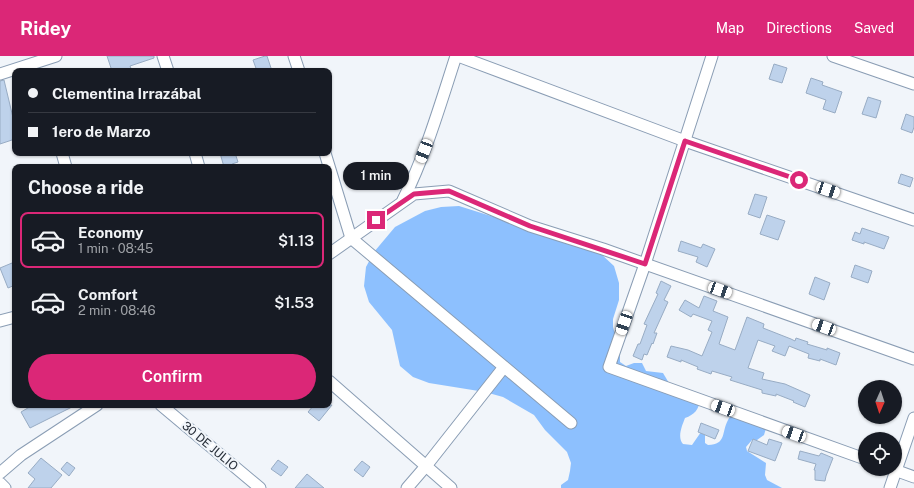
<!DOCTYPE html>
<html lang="en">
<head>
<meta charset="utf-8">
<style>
  body { margin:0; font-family:"Public Sans",sans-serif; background:#242831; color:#f1f3f6; height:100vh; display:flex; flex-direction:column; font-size:15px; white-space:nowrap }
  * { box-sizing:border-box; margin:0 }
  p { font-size:13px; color:#9ea1a6 }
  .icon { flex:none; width:22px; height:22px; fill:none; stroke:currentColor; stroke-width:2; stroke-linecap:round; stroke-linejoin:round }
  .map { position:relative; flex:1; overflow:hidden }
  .side { position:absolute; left:12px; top:108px; width:320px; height:244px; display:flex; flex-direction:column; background:#171b24; border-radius:8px; box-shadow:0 1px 3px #0004 }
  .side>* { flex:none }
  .top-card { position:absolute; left:12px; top:12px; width:320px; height:88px; border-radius:8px; box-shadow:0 1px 3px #0004; display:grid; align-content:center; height:88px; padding:0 16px; background:#171b24 }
  .needle { width:26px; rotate:183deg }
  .controls { position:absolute; left:858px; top:324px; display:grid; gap:8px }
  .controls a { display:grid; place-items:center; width:44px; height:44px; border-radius:50%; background:#171b24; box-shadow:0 1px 3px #0004; font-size:20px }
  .end { position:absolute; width:18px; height:18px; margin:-9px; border:5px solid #db2777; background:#fff; box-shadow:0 0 0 2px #fff }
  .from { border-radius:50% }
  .bubble { position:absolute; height:28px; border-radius:14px; background:#171b24; box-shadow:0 1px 3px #0004; font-size:13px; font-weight:600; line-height:28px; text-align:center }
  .car { position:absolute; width:12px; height:24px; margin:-12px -6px; border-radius:5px; box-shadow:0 0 3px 1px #0007; background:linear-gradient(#fff 24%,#345 0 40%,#fff 0 76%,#345 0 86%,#fff 0) }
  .top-card b { display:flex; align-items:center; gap:14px; height:38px; font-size:15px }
  .top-card b+b { border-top:1px solid #363941 }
  .top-card i { width:10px; height:10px; background:#f1f3f6 }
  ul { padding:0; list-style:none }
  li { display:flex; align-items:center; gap:12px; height:56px; margin:0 8px 6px; padding:0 8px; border:2px solid transparent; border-radius:8px }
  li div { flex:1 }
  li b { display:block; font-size:15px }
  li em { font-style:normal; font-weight:600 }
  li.active { border-color:#db2777 }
  li>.icon { width:36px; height:36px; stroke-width:1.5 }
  h2 { padding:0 16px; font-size:18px; line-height:48px }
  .primary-button { display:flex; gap:8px; margin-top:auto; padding:8px 16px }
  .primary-button a { flex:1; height:46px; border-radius:24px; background:#db2777; color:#fff; font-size:16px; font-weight:600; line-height:46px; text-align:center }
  header { display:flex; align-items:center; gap:24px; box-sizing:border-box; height:56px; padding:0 20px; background:#db2777; color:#fff }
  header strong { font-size:19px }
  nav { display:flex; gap:22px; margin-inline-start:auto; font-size:14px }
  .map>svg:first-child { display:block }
  .forest { fill:#8dc0fe }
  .building { fill:#bed2eb; stroke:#98acc4 }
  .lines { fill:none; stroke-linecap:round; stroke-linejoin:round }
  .street-casing { stroke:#8a9db4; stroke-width:13 }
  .street { stroke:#fff; stroke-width:11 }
  .route { stroke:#db2777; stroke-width:5 }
  .labels { text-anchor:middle; stroke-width:4; stroke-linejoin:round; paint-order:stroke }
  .street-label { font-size:12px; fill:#272e38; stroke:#f1f5fa }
</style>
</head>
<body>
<header>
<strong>Ridey</strong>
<nav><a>Map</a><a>Directions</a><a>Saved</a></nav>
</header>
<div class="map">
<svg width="914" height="432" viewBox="0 0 914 432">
  <rect width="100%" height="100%" fill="#f1f5fa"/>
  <path class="forest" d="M459 150 529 172 600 197 614 210 619 227V244L613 263V271L620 297V306L626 310 634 307H642L646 315 663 317C666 322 670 329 674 333 681 339 692 334 699 339 701 351 696 358 685 362 682 370 677 381 683 388L692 389 701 376 705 378V387L708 389C727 388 721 377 728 364 729 361 732 359 735 357L767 369 764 379 757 384H752L746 391 747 395 766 407 765 419 767 424 782 432H561V429L568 424 570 415 571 407 567 396 545 374 534 359 503 341 485 336 429 327 413 321 400 310 392 274 369 246 364 230 366 211 374 196 395 171 425 155 441 151Z"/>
  <g class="building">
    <path d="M107 0H154V2L130 10 132 15H112Z"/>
    <path d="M265 0H267L272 15H257L253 4Z"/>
    <path d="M774 8 787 12 782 27 769 23Z"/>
    <path d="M811 22 823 26 822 29 842 36 835 57 823 53 826 44 806 37Z"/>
    <path d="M4 24 15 70V83L0 88V25Z"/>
    <path d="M868 41 881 45 876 62 862 58Z"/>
    <path d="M906 58 914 61V71L912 77 901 73Z"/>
    <path d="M220 97H235L238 106 232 108 233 111H224Z"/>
    <path d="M901 118 913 122 910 131 898 127Z"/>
    <path d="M755 138 767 141 760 162 748 158Z"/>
    <path d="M767 159 785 165 778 184 760 178Z"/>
    <path d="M862 172 889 181 884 193 864 186V188L852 184 855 176 860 178Z"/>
    <path d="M681 185 701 192 703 188 715 193 707 211 696 206 698 201 678 195Z"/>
    <path d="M12 207 15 214V229L8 232 0 212Z"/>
    <path d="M855 209 872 215 868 227 851 221Z"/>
    <path d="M815 221 830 227 824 244 809 238Z"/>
    <path d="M661 225 671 230 664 244 668 246 654 277H657L653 288 652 287 647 299 644 298 642 304 633 300 638 288H640L647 269 644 268 658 238 656 237Z"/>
    <path d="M704 240 717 245 713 255 728 261 719 288 735 294 747 261 764 268 763 272 791 283 795 285 796 282 808 286 807 288 827 294V292L840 297 836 309 820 303V305L808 302 809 298 789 290 785 300 772 295 775 290 758 284 748 312 764 317 762 323 785 328 810 339 805 351 793 346 794 345 776 338V340L762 337V334L730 324 732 321 712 315 711 318 697 313 698 311 681 304V306L667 301 671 290 688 294 702 300 712 276 708 274 712 265 693 258 691 261 679 254 685 244 699 252Z"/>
    <path d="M33 349H76L30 372 21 356Z"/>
    <path d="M314 349H332L319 365 308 356Z"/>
    <path d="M701 367 719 374 715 383 698 376Z"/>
    <path d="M753 383 767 389 769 383 782 387 775 405 748 395Z"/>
    <path d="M800 395 819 400 821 397 833 402 826 420 825 425 815 424V414H814L816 408 798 403Z"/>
    <path d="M41 402 62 419 51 432H28L35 423 28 417Z"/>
    <path d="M278 404 288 411 281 420 271 413Z"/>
    <path d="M362 405 370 411 363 421 354 414Z"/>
    <path d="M67 406 75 412 69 420 61 413Z"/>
    <path d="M307 418 324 432H295Z"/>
  </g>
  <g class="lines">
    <defs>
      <g id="street">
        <path d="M163 0 168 15"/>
        <path d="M294 0 299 15"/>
        <path d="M458 0 685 85 914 164"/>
        <path d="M712 0 645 208 609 311 865 403"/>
        <path d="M833 0 914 28"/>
        <path d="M0 18 56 0"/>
        <path d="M62 97 66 111"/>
        <path d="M195 97 199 111"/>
        <path d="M325 97 351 182 571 367"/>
        <path d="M403 144C426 98 440 49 456 0"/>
        <path d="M329 198 414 138 449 135 530 170 603 193 914 303"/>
        <path d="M0 265 15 261"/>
        <path d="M329 325 451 432"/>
        <path d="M161 349 260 432"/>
        <path d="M892 413 914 421"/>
        <path d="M0 417 21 399 97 349"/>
        <path d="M0 427 5 432"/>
        <path d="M407 432 426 410 504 311"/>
        <path d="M890 432 914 362"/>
      </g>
    </defs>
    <use href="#street" class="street-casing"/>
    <use href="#street" class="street"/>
  </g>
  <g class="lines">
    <path class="route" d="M376 164 414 138 449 135 530 170 645 208 685 85 799 124"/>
  </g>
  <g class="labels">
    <g class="street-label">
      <text transform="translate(210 390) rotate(40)" y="4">30 DE JULIO</text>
    </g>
  </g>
</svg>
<div class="controls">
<a><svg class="needle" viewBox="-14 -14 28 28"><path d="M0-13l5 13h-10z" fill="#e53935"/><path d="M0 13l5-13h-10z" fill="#9ea1a6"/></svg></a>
<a><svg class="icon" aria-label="locate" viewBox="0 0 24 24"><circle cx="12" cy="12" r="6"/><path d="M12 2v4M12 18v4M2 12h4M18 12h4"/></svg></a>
</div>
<i class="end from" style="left:799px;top:124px"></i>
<i class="end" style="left:376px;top:164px"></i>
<div class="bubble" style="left:343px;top:106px;width:66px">1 min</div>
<i class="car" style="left:424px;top:95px;rotate:201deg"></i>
<i class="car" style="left:828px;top:134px;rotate:109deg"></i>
<i class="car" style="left:720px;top:234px;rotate:110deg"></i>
<i class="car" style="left:624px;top:267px;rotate:199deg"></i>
<i class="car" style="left:824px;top:271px;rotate:290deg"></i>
<i class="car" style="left:723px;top:352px;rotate:290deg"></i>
<i class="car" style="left:794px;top:378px;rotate:290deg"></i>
<div class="top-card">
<b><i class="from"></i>Clementina Irrazábal</b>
<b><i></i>1ero de Marzo</b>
</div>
<section class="side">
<h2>Choose a ride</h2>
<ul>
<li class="active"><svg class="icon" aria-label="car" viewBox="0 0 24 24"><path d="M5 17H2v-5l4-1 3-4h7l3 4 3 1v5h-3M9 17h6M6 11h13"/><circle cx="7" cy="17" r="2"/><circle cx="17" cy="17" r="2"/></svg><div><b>Economy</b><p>1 min · 08:45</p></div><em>$1.13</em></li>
<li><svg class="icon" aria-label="car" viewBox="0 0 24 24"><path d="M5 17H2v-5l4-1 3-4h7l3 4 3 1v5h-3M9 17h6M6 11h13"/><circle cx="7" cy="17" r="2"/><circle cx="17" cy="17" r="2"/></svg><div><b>Comfort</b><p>2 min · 08:46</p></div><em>$1.53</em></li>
</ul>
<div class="primary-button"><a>Confirm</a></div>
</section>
</div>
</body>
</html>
